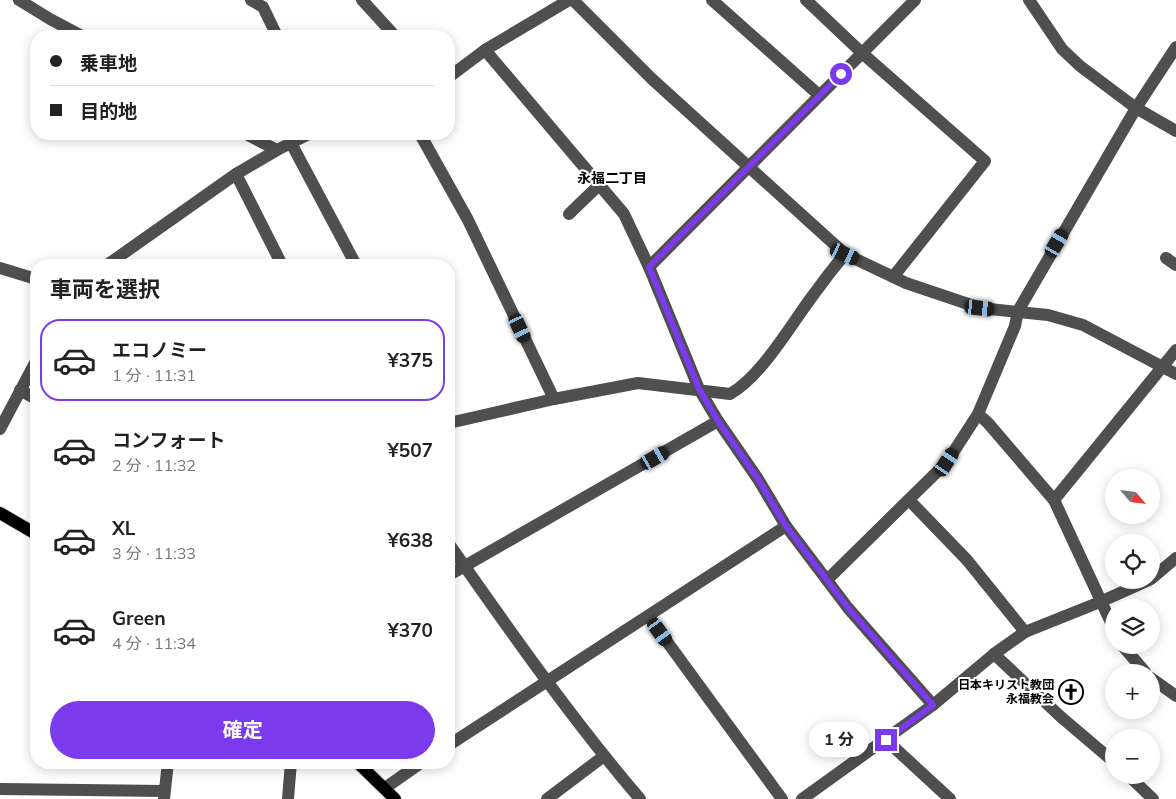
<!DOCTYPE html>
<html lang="ja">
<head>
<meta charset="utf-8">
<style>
  body { margin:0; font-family:Mulish,"Noto Sans JP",sans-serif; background:#f2f2f2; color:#222; height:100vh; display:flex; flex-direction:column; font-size:19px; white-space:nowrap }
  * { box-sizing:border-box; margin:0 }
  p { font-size:16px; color:#767676 }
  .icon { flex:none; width:28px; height:28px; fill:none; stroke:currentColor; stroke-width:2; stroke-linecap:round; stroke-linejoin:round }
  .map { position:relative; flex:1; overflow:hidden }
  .sheet { position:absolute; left:30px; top:259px; width:425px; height:510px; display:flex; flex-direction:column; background:#fff; border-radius:20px; box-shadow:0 2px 12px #0003 }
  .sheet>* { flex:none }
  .banner { position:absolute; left:30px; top:30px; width:425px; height:110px; border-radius:20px; box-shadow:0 2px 12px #0003; display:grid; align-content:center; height:110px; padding:0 20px; background:#fff }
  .needle { width:32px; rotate:118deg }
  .tools { position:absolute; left:1105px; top:469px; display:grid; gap:10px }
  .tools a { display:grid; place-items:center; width:55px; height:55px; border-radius:50%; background:#fff; box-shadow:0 2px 12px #0003; font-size:25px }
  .end { position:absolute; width:22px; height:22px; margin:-11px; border:6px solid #7c3aed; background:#fff; box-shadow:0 0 0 2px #fff }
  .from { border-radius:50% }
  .bubble { position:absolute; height:35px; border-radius:18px; background:#fff; box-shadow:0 2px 12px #0003; font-size:16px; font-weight:700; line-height:35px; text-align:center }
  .car { position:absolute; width:15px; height:30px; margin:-15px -8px; border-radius:6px; box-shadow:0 0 4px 1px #0007; background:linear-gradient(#222 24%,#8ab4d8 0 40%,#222 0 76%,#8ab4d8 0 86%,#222 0) }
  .banner b { display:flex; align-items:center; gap:18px; height:48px; font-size:19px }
  .banner b+b { border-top:1px solid #e0e0e0 }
  .banner i { width:12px; height:12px; background:#222 }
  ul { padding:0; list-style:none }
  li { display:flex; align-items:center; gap:15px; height:82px; margin:0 10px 8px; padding:0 10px; border:2px solid transparent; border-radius:20px }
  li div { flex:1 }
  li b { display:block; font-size:19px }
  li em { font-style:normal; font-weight:700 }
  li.selected { border-color:#7c3aed }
  li>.icon { width:45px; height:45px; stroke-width:1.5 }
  h2 { padding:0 20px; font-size:22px; line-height:60px }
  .primary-button { display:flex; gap:10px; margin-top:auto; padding:10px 20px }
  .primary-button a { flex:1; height:58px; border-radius:30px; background:#7c3aed; color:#fff; font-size:20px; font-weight:700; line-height:58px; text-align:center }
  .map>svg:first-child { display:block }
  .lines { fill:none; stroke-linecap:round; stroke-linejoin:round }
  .major-casing { stroke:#dbdbdb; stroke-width:14 }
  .minor { stroke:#4f4f4f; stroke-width:12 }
  .major { stroke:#000; stroke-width:12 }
  .route { stroke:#7c3aed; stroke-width:6 }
  .labels { text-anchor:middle; stroke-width:4; stroke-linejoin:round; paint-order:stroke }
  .poi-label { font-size:12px; font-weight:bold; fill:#000; stroke:#fff; text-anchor:end }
  .neighbourhood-label { font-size:14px; font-weight:bold; fill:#000; stroke:#fff }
</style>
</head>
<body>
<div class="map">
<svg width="1176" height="799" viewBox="0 0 1176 799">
  <rect width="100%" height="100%" fill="#fff"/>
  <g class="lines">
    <defs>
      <g id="major">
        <path d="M0 513 36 534"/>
        <path d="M357 762 395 799"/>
      </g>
    </defs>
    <use href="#major" class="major-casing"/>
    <g class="minor">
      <path d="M19 0 50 19 82 36"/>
      <path d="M251 0 263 7 277 36"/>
      <path d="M362 0 395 36"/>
      <path d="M573 0 652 79 845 254 906 283 980 308 1048 315 1083 325 1176 374"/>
      <path d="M712 0 819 95"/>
      <path d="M806 0 862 53 985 161 893 277"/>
      <path d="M1029 0 1062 49 1080 66 1136 108 1176 131"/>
      <path d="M485 50 624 214 649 267 699 389 718 421 758 479 786 526 848 608 933 705"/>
      <path d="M449 77 485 50 569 0"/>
      <path d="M246 134 277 150"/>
      <path d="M420 134 468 220 554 399"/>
      <path d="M291 143 356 265"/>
      <path d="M236 174 282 265"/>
      <path d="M569 214 599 185"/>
      <path d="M1166 258 1176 265"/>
      <path d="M107 265 236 174 277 150 309 134"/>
      <path d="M649 267 915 0"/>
      <path d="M0 268 36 279"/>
      <path d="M20 390 36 399"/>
      <path d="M978 414 988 423 1054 500 1114 629"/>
      <path d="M449 423 554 399 638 383 730 394C762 376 791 324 814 294 824 280 834 267 845 254"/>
      <path d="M0 429 36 361"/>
      <path d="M909 500 967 560 1025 632"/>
      <path d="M1054 500 1176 350"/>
      <path d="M449 544C510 631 571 718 640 799"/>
      <path d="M449 575 718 421"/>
      <path d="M1151 579 1176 558"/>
      <path d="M827 580 947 462 978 414 1015 326 1018 311 1136 108 1176 47"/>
      <path d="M649 617 782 799"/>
      <path d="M1122 645 1145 672"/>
      <path d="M994 654 1061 717 1114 762"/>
      <path d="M1151 678 1176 696"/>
      <path d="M886 740 950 799"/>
      <path d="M449 745 786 526"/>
      <path d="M1128 775 1153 799"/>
      <path d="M385 788 422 762"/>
      <path d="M0 789 164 791"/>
      <path d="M164 799 168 762"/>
      <path d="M288 799 291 762"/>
      <path d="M547 799 604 756"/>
      <path d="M802 799 933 705 994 654 1025 632 1100 602 1149 580"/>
    </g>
    <use href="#major" class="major"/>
  </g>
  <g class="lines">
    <path class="route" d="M841 74 649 267 699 389 718 421 758 479 786 526 848 608 933 705 886 740"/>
  </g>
  <defs>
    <symbol id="church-ring" viewBox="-11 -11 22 22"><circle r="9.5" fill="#fff" stroke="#000" stroke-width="1.5"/><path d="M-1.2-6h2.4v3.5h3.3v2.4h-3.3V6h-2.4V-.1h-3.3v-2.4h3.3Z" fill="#000"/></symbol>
  </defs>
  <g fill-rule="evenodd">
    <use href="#church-ring" x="1057" y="678" width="28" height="28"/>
  </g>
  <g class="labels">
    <g class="poi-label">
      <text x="1054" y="689">日本キリスト教団<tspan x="1054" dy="14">永福教会</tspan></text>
    </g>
    <g class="neighbourhood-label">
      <text x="612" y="183">永福二丁目</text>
    </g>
  </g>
</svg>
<div class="tools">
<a><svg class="needle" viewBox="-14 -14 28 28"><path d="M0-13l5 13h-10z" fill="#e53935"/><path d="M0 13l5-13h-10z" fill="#767676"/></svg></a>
<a><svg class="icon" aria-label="locate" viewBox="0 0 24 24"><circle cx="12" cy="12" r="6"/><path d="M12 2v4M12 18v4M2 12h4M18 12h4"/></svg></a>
<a><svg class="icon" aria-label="layers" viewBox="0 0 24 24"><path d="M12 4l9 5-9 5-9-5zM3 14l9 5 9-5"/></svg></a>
<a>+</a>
<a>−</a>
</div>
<i class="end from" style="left:841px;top:74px"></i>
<i class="end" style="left:886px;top:740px"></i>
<div class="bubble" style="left:809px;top:722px;width:60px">1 分</div>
<i class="car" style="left:1057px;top:243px;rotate:30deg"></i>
<i class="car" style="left:845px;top:254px;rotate:115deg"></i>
<i class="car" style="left:980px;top:308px;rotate:96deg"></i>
<i class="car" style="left:520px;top:328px;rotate:155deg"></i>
<i class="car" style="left:655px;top:458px;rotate:60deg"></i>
<i class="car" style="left:947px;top:462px;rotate:33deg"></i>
<i class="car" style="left:660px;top:632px;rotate:144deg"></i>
<div class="banner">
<b><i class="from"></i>乗車地</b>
<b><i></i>目的地</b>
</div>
<section class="sheet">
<h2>車両を選択</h2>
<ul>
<li class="selected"><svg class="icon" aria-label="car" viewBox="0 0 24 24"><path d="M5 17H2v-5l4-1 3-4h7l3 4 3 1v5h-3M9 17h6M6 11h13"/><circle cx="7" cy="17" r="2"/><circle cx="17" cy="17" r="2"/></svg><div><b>エコノミー</b><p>1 分 · 11:31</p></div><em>¥375</em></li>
<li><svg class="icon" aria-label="car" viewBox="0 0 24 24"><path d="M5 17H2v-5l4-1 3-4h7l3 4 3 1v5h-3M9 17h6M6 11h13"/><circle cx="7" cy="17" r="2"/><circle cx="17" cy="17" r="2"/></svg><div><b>コンフォート</b><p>2 分 · 11:32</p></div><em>¥507</em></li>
<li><svg class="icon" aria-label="car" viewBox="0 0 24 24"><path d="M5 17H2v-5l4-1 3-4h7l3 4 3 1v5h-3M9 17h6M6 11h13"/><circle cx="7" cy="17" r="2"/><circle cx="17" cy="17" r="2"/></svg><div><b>XL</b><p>3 分 · 11:33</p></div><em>¥638</em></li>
<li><svg class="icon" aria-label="car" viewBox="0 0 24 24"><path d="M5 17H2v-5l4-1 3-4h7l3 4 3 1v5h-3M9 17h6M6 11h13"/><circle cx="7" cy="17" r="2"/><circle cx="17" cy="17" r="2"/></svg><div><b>Green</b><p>4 分 · 11:34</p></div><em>¥370</em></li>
</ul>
<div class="primary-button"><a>確定</a></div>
</section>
</div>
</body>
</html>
